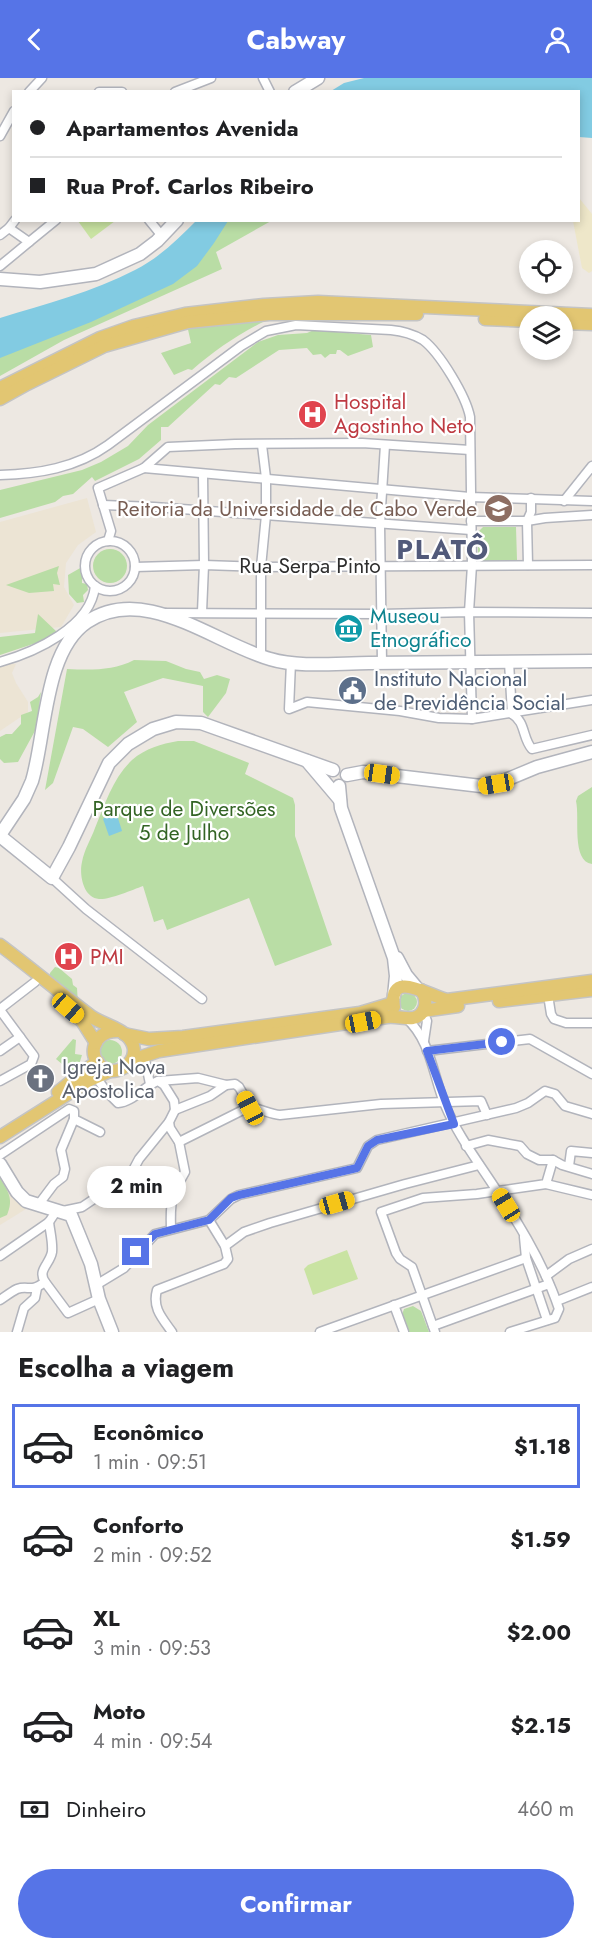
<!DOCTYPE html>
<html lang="pt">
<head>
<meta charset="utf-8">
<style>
  body { margin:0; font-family:Jost,sans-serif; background:#f2f2f2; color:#202124; height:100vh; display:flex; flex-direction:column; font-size:22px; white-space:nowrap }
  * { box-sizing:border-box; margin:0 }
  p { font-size:20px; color:#757577 }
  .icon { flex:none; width:33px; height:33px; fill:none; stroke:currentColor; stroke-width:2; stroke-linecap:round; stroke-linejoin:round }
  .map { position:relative; height:1254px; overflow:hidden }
  .details { display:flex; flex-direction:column; background:#fff; flex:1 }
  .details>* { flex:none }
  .top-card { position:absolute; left:12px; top:12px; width:568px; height:132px; border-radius:0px; box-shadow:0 3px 9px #0003; display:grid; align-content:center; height:132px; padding:0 18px; background:#fff }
  .controls { position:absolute; left:519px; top:162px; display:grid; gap:12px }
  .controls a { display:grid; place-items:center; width:54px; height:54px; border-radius:50%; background:#fff; box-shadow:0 3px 9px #0003; font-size:30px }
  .end { position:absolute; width:27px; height:27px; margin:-14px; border:8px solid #5674e7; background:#fff; box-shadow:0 0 0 3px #fff }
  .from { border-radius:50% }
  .bubble { position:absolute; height:42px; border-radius:21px; background:#fff; box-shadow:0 3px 9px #0003; font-size:20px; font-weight:700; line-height:42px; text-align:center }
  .car { position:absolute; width:18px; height:36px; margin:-18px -9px; border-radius:8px; box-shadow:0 0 4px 2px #0007; background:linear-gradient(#f5c518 24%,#345 0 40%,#f5c518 0 76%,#345 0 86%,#f5c518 0) }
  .top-card b { display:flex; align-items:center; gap:21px; height:57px; font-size:22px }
  .top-card b+b { border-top:2px solid #e0e0e0 }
  .top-card i { width:15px; height:15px; background:#202124 }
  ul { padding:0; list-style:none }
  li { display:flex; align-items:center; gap:18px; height:84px; margin:0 12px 9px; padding:0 6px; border:3px solid transparent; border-radius:0px }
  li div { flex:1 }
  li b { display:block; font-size:22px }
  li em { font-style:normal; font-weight:700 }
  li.selected { border-color:#5674e7 }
  li>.icon { width:54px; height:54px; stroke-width:1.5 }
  h2 { padding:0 18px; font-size:27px; line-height:72px }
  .pay { display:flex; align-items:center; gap:15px; height:66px; padding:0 18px; font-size:22px }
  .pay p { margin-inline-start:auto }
  .primary-button { display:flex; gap:12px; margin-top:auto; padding:12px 18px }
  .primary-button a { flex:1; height:69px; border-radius:36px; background:#5674e7; color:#fff; font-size:24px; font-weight:700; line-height:69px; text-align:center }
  header { display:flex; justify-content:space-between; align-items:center; height:78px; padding:0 18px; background:#5674e7; color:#fff; font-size:27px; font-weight:700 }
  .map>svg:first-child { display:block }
  .education { fill:#ece4d4 }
  .green { fill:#b9dda5 }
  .sand { fill:#eee7c9 }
  .pitch { fill:#c9e3a2 }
  .water { fill:#82cbe2 }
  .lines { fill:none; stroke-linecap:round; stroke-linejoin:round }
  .street-casing { stroke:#b2b4bc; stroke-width:11 }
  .secondary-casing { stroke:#b2b4bc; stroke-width:15 }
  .primary-casing { stroke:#c4c4c4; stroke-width:15 }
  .street { stroke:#fff; stroke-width:8 }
  .secondary { stroke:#fff; stroke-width:12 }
  .primary { stroke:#e2c672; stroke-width:12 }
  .route { stroke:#5674e7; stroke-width:8 }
  .labels { text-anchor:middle; stroke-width:4.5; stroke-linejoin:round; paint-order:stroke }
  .health-label { font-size:21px; fill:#be3a42; stroke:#fff; text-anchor:start }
  .education-label { font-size:21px; fill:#785e54; stroke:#fff; text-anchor:end }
  .street-label { font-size:21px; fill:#2e2e2e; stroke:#fff }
  .culture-label { font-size:21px; fill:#0d838f; stroke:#fff; text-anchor:start }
  .service-label { font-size:21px; fill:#4e5e75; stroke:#fff; text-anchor:start }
  .park-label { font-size:21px; fill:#336424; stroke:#fff }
  .worship-label { font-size:21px; fill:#5b616d; stroke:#fff; text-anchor:start }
  .district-label { font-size:27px; font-weight:bold; letter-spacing:1.5px; fill:#525a7a; stroke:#fff }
</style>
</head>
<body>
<header><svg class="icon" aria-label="back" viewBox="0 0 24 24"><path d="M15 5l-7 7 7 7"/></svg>Cabway<svg class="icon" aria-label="person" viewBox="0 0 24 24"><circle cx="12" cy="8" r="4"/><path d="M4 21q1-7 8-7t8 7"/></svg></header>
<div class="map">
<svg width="592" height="1254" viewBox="0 0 592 1254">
  <rect width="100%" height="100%" fill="#ede8e2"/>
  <g class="education">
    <path d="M87 420 96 454 78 467 66 485 64 509 74 527 61 549 0 555V444Z"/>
    <path d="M10 585 16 586 12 595 16 605 28 624V634L0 653V587Z"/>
    <path d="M0 1097 16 1121 26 1131 0 1147Z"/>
  </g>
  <g class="green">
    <path d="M226 143H271L216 174 222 191 64 262 0 298V260L35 250Z"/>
    <path d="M262 238 263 244C237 257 214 273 192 292L188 291 174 297 161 275 191 265 187 247Z"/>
    <path d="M314 252 371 257 373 269 348 278 340 272H337L336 276H330L325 280 321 276 313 277 307 270 279 272 236 300 229 299 220 307 215 306 168 349H161V362L139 381 95 403 92 399 73 416 63 418 55 424 0 440V412L82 392 101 384 128 368 148 347 258 264 278 257 307 255Z"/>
    <path d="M483 449H516L517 482 478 483V454Z"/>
    <circle cx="110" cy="488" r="17"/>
    <path d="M59 488 57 495 60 507 53 506 54 513 29 515 6 507Z"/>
    <path d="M82 489V505L87 506 88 512 83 517 84 524 77 525 69 516 68 497Z"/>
    <path d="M38 536 57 554 45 562 0 577V559L35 555Z"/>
    <path d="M134 582 166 583 186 591 200 594 204 601 217 597 230 601 226 615 208 639 203 634V608L163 600 124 614 137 644 108 669 83 651 73 649 53 705 45 712 67 591C90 592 113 593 134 582Z"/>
    <path d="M41 614 36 651 18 684 4 685 0 681V659L6 656H12L21 646V637L32 633 30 624 38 619Z"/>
    <path d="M178 663H194L249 685 245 696 293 720 295 727V758L332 867 275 888 249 820 167 852 163 841 154 844 143 808C132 812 109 822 99 821 83 820 79 796 82 784 84 772 91 761 95 750 105 726 113 700 132 682 146 670 161 666 178 663Z"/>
    <path d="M592 709V786C571 783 580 740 576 723L578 718Z"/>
    <path d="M55 889 59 890 72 901 73 907 77 910 78 926 49 901 50 895Z"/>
    <circle cx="408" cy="924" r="9"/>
    <path d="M73 961 76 962 75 976 82 977 76 996 64 994 62 986 56 981Z"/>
    <circle cx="110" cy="974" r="12"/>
    <path d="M0 1100C8 1113 14 1121 7 1137L0 1140Z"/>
    <path d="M413 1228 421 1233 429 1254H407C404 1246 400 1240 404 1231Z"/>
  </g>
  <path class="sand" d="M579 120 592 136V193L589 195 582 190 573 143 579 142Z"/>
  <g class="pitch">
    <path d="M78 143H115L91 161Z"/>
    <path d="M347 1172 358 1201 313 1217 304 1191 308 1187Z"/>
  </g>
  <g class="water">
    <path d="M364 0H592V60L579 59V14L331 13 344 5Z"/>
    <path d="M197 142 228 143 214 165 197 188 173 206 91 244 0 280V240C45 226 93 214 135 192 159 180 178 161 197 142Z"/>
    <path d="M109 736 117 737 122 753 109 758 103 741Z"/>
  </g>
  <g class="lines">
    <defs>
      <g id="street">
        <path d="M263 0 270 14"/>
        <path d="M29 14 42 0"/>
        <path d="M99 14H122"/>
        <path d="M175 14 211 0"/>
        <path d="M0 58 14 33"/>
        <path d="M149 142 162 158"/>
        <path d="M0 157 9 150"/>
        <path d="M29 164 56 142"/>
        <path d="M0 188 29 164 9 150 15 142"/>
        <path d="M144 390 470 419 592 423"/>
        <path d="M0 397C38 396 76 390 108 367L241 268 266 253 296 247 391 252C402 253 413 256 423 262 440 275 466 318 470 339L472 487 469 534 472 641"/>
        <path d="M564 423 592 388"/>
        <path d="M103 427 154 429 471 452"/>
        <path d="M471 443H527L545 440 592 437"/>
        <circle cx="110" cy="488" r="25"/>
        <path d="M108 463 111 453 98 410 144 390 168 369 235 366 362 365 470 372"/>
        <path d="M528 487 527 443 531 434V420"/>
        <path d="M135 489 204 487 261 489 592 487"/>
        <path d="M202 534 204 487 203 396"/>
        <path d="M166 535 381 536 469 534 592 535"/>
        <path d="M261 578V489L266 437V400L262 367"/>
        <path d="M0 584C35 574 91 549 95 508"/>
        <path d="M291 584 289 631 307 624 400 633 439 640 472 641 592 622"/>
        <path d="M509 584 512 636"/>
        <path d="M382 585 380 446 385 367"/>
        <path d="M512 636C526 644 522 660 532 671L592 657"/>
        <path d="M52 800 86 831 202 921"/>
        <path d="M548 917 551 936 554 941 566 945H592"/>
        <path d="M0 931 35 904"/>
        <path d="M0 932 34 978 31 986 0 1003"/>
        <path d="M423 933 427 943 424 963"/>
        <path d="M406 940C431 962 433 998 445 1027 458 1058 479 1085 497 1113 522 1150 545 1189 559 1231L555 1240 510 1254"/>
        <path d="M0 973 20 959"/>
        <path d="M427 973 530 961 592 996"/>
        <path d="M144 977 150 1006"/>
        <path d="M96 999 106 1013 118 1025C133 1024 144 1008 158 1003L164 1007 174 1023 175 1032 169 1044 170 1050 179 1064 185 1094C171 1118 170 1124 171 1151"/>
        <path d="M158 1003 198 1000 226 1007 210 1018 175 1032"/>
        <path d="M226 1007 235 1006 239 1009 251 1030"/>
        <path d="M179 1064 247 1030C259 1029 268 1036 280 1037L381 1026 481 1023 487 1037"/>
        <path d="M466 1068 488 1062 520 1068 527 1076 539 1082H553L562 1087 592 1096"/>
        <path d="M0 1077 69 1031 74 1033V1041L100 1054"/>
        <path d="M569 1088 571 1073 592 1075"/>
        <path d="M546 1106 592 1117"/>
        <path d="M39 1126 54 1106 63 1099 65 1091 61 1072 74 1041"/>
        <path d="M63 1133 82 1129 131 1096 139 1081 169 1044"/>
        <path d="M524 1159 526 1180 547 1242"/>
        <path d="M225 1168 244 1154 270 1145 405 1106 479 1087"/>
        <path d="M0 1178 49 1144 57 1132"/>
        <path d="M546 1198 569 1181 592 1171"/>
        <path d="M45 1204C37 1192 50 1186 52 1174 53 1164 50 1154 49 1144"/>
        <path d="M96 1207 124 1190 155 1156 209 1142 231 1121 239 1117 357 1090 368 1068 377 1062 516 1030 528 1025 545 1013 555 1016 565 1028 592 1036"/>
        <path d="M0 1222C6 1218 11 1214 17 1211 29 1207 30 1215 45 1204L68 1235 99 1221"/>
        <path d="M557 1223 592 1209"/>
        <path d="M394 1227 404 1254"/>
        <path d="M433 1248 549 1206"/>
        <path d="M17 1254 24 1230 35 1220 37 1210"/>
        <path d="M172 1254C162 1240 152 1230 157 1212L224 1186 228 1181 225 1168 209 1142"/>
        <path d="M320 1254 526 1180"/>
        <path d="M435 1254 412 1189 400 1181 396 1175 381 1134 423 1120 477 1116 546 1106 553 1082"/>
      </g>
      <g id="secondary">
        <path d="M295 14 318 0"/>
        <path d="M0 201 40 204 96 196 140 176 157 163 177 142"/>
        <path d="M307 683 340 722"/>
        <path d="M347 697 363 694 481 708 496 706 537 689 592 674"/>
        <path d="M339 708 341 730 394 880 396 898 394 918"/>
        <path d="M0 757 24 721 32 703C46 656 44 573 87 544 144 505 214 565 270 581 299 590 339 585 369 585 444 585 518 584 592 583"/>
        <path d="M0 758 52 800 69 769 109 685 128 666 153 651 176 644 201 645 333 692"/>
        <path d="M397 880 406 897 416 909"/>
        <path d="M0 1086 17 1114 26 1123 71 1137 91 1186 99 1221 112 1254"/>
      </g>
      <g id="primary">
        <path d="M485 241 530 243"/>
        <path d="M562 245 592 246"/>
        <path d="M0 310 100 260 134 248 185 236 264 227 318 224 592 237"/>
        <path d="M0 321 27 306 104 268 188 244 269 236H417"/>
        <path d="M0 867C31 890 60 915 92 939 102 946 119 949 128 959 142 974 129 994 110 993 84 984 91 952 118 953"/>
        <path d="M499 923 592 912"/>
        <path d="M62 926 82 943 96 965"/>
        <path d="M394 929C388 889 431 919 447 922L592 903"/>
        <path d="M423 933 458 928"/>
        <path d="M124 956 149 961 183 959 360 935 390 926 393 922"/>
        <path d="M132 982 159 973 387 939C396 938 405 941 413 940 427 937 428 921 421 912"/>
        <path d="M58 1014C70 1005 85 990 98 984"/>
        <path d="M0 1059 90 1002 110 993"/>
      </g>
    </defs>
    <use href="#street" class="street-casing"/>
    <use href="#secondary" class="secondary-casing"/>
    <use href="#primary" class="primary-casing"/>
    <use href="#street" class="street"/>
    <use href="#secondary" class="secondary"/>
    <use href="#primary" class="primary"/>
  </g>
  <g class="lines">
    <path class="route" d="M136 1174 155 1156 209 1142 231 1120 239 1117 357 1090 368 1068 377 1062 454 1046 427 973 502 964"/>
  </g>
  <defs>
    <symbol id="hospital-disc" viewBox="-11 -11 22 22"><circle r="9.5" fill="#e0444e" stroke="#fff"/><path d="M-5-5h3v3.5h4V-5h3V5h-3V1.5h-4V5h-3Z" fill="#fff"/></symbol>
    <symbol id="university-disc" viewBox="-11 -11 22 22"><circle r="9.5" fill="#8d6e63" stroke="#fff"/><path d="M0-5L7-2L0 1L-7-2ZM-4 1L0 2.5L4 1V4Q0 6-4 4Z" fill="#fff"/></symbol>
    <symbol id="museum-disc" viewBox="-11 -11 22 22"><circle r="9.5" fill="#0f9aa8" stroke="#fff"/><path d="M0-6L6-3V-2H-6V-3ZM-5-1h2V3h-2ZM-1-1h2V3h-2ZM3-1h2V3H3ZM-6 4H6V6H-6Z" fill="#fff"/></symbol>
    <symbol id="civic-disc" viewBox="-11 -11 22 22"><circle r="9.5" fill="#5c6f8a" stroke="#fff"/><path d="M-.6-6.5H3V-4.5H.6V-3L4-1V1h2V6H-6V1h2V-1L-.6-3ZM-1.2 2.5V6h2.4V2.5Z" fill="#fff"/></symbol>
    <symbol id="church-disc" viewBox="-11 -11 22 22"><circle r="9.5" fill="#6b7280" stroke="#fff"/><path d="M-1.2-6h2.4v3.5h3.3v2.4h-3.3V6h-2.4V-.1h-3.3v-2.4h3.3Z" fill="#fff"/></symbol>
  </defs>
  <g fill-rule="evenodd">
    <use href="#hospital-disc" x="296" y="320" width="33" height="33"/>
    <use href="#university-disc" x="482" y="414" width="33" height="33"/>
    <use href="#museum-disc" x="332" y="534" width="33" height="33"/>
    <use href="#civic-disc" x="336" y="596" width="33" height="33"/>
    <use href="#hospital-disc" x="52" y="862" width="33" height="33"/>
    <use href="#church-disc" x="24" y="984" width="33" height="33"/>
  </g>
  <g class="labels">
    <g class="health-label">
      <text x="334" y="331">Hospital<tspan x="334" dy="24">Agostinho Neto</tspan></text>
      <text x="90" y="886">PMI</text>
    </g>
    <g class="education-label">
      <text x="477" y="438">Reitoria da Universidade de Cabo Verde</text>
    </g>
    <g class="street-label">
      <text x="310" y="495">Rua Serpa Pinto</text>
    </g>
    <g class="culture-label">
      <text x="370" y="545">Museou<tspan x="370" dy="24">Etnográfico</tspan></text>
    </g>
    <g class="service-label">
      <text x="374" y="608">Instituto Nacional<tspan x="374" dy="24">de Previdência Social</tspan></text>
    </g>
    <g class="park-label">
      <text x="184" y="738">Parque de Diversões<tspan x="184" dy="24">5 de Julho</tspan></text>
    </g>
    <g class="worship-label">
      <text x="62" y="996">Igreja Nova<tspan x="62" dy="24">Apostolica</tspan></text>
    </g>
    <g class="district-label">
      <text x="443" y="481">PLATÔ</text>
    </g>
  </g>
</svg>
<div class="controls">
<a><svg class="icon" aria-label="locate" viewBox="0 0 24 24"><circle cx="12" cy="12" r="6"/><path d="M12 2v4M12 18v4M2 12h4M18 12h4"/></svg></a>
<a><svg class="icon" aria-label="layers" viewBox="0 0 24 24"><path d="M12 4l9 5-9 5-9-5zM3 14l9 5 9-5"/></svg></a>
</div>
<i class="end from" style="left:502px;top:964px"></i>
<i class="end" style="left:136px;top:1174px"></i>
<div class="bubble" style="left:87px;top:1088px;width:99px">2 min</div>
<i class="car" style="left:382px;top:696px;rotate:98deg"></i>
<i class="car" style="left:496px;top:706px;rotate:261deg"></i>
<i class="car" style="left:68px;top:930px;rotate:131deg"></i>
<i class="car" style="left:363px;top:944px;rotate:79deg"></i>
<i class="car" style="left:250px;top:1030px;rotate:332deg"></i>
<i class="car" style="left:337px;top:1125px;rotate:74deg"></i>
<i class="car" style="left:506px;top:1127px;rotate:328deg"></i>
<div class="top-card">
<b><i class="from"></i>Apartamentos Avenida</b>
<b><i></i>Rua Prof. Carlos Ribeiro</b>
</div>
</div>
<section class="details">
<h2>Escolha a viagem</h2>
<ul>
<li class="selected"><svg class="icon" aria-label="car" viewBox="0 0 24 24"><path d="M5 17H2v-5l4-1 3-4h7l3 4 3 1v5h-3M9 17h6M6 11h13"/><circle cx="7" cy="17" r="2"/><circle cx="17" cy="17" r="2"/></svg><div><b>Econômico</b><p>1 min · 09:51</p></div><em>$1.18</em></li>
<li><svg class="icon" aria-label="car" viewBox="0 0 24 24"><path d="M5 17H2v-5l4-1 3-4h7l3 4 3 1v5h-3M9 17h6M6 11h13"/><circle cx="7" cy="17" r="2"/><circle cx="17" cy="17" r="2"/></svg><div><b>Conforto</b><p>2 min · 09:52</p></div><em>$1.59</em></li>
<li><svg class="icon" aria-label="car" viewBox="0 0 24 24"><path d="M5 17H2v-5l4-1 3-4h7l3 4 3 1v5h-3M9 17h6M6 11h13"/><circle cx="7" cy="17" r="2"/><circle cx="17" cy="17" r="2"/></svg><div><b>XL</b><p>3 min · 09:53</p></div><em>$2.00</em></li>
<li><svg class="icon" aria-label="car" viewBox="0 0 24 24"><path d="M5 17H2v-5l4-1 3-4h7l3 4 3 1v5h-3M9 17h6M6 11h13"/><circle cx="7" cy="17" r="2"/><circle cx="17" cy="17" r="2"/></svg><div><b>Moto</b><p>4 min · 09:54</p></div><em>$2.15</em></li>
</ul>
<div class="pay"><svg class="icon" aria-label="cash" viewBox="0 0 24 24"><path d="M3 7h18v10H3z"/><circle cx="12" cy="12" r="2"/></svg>Dinheiro<p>460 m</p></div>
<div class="primary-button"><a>Confirmar</a></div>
</section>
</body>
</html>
